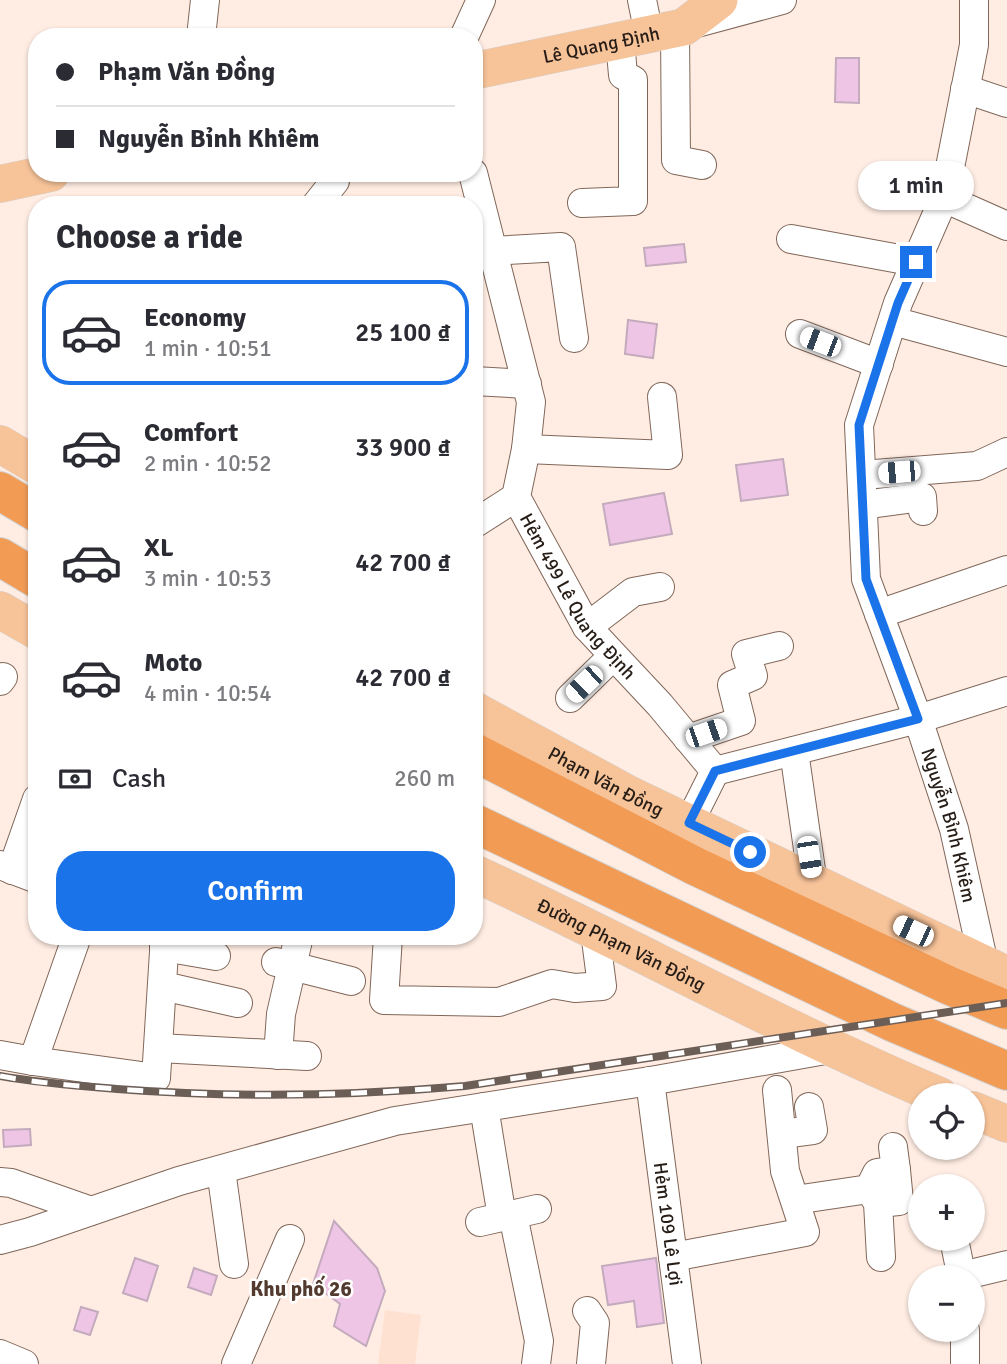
<!DOCTYPE html>
<html lang="en">
<head>
<meta charset="utf-8">
<style>
  body { margin:0; font-family:Signika,sans-serif; background:#f7f7f7; color:#2b2b33; height:100vh; display:flex; flex-direction:column; font-size:26px; white-space:nowrap }
  * { box-sizing:border-box; margin:0 }
  p { font-size:23px; color:#7c7c81 }
  .icon { flex:none; width:38px; height:38px; fill:none; stroke:currentColor; stroke-width:2; stroke-linecap:round; stroke-linejoin:round }
  .map { position:relative; flex:1; overflow:hidden }
  .drawer { position:absolute; left:28px; top:196px; width:455px; height:749px; display:flex; flex-direction:column; background:#fff; border-radius:28px; box-shadow:0 2px 5px #0004 }
  .drawer>* { flex:none }
  .banner { position:absolute; left:28px; top:28px; width:455px; height:154px; border-radius:28px; box-shadow:0 2px 5px #0004; display:grid; align-content:center; height:154px; padding:0 28px; background:#fff }
  .tools { position:absolute; left:908px; top:1083px; display:grid; gap:14px }
  .tools a { display:grid; place-items:center; width:77px; height:77px; border-radius:50%; background:#fff; box-shadow:0 2px 5px #0004; font-size:35px }
  .end { position:absolute; width:32px; height:32px; margin:-16px; border:9px solid #1a73e8; background:#fff; box-shadow:0 0 0 4px #fff }
  .from { border-radius:50% }
  .bubble { position:absolute; height:49px; border-radius:24px; background:#fff; box-shadow:0 2px 5px #0004; font-size:23px; font-weight:600; line-height:49px; text-align:center }
  .car { position:absolute; width:21px; height:42px; margin:-21px -10px; border-radius:9px; box-shadow:0 0 5px 2px #0007; background:linear-gradient(#fff 24%,#345 0 40%,#fff 0 76%,#345 0 86%,#fff 0) }
  .banner b { display:flex; align-items:center; gap:24px; height:66px; font-size:26px }
  .banner b+b { border-top:2px solid #e1e1e2 }
  .banner i { width:18px; height:18px; background:#2b2b33 }
  ul { padding:0; list-style:none }
  li { display:flex; align-items:center; gap:21px; height:105px; margin:0 14px 10px; padding:0 14px; border:4px solid transparent; border-radius:28px }
  li div { flex:1 }
  li b { display:block; font-size:26px }
  li em { font-style:normal; font-weight:600 }
  li.active { border-color:#1a73e8 }
  li>.icon { width:63px; height:63px; stroke-width:1.5 }
  h2 { padding:0 28px; font-size:32px; line-height:84px }
  .pay { display:flex; align-items:center; gap:18px; height:77px; padding:0 28px; font-size:26px }
  .pay p { margin-inline-start:auto }
  .button { display:flex; gap:14px; margin-top:auto; padding:14px 28px }
  .button a { flex:1; height:80px; border-radius:28px; background:#1a73e8; color:#fff; font-size:28px; font-weight:600; line-height:80px; text-align:center }
  .map>svg:first-child { display:block }
  .built { fill:#ffe1d1 }
  .building { fill:#efc5e6; stroke:#c3aabd; stroke-width:2 }
  .lines { fill:none; stroke-linecap:round; stroke-linejoin:round }
  .minor-casing { stroke:#806759; stroke-width:30 }
  .major-casing { stroke:#d4d2d1; stroke-width:38 }
  .highway-casing { stroke:#d4d2d1; stroke-width:40 }
  .minor { stroke:#fff; stroke-width:28 }
  .major { stroke:#f7c399; stroke-width:37 }
  .highway { stroke:#f19b55; stroke-width:38 }
  .rail-casing { stroke:#6b5e57; stroke-width:8 }
  .rail { stroke:#fefefe; stroke-width:5; stroke-dasharray:16; stroke-linecap:butt }
  .route { stroke:#1a73e8; stroke-width:9 }
  .labels { text-anchor:middle; stroke-width:5; stroke-linejoin:round; paint-order:stroke }
  .street-label { font-size:19px; fill:#271d17; stroke:#fefefe }
  .neighbourhood-label { font-size:21px; font-weight:bold; fill:#523b2e; stroke:#fefefe }
</style>
</head>
<body>
<div class="map">
<svg width="1007" height="1364" viewBox="0 0 1007 1364">
  <rect width="100%" height="100%" fill="#ffede3"/>
  <path class="built" d="M385 1310 421 1315 415 1364H378Z"/>
  <g class="building">
    <path d="M836 58H859V103L835 102Z"/>
    <path d="M684 244 686 262 646 266 644 248Z"/>
    <path d="M628 320 657 324 653 358 625 354Z"/>
    <path d="M783 459 788 495 741 501 736 465Z"/>
    <path d="M664 493 672 534 610 545 603 504Z"/>
    <path d="M30 1129 31 1145 4 1147 3 1130Z"/>
    <path d="M334 1221 377 1268 385 1291 366 1346 334 1326 340 1304 313 1284Z"/>
    <path d="M135 1258 158 1266 147 1301 123 1293Z"/>
    <path d="M656 1258 664 1323 637 1327 634 1301 608 1305 602 1266Z"/>
    <path d="M194 1268 217 1276 211 1295 188 1287Z"/>
    <path d="M81 1307 98 1312 90 1335 74 1330Z"/>
  </g>
  <g class="lines">
    <defs>
      <g id="minor">
        <path d="M642 0 649 34"/>
        <path id="s1" d="M974 0V45L944 198 898 303 859 425 866 579 918 719 954 829 984 964"/>
        <path d="M693 24 782 0"/>
        <path d="M675 29 676 160 702 165"/>
        <path d="M201 37 205 0"/>
        <path d="M464 37 481 0"/>
        <path d="M965 89 1007 103"/>
        <path id="s2" d="M473 173 531 402 526 449 516 497 587 627 660 705 715 771 689 823"/>
        <path d="M944 198 1007 226"/>
        <path d="M582 203 633 201V80L623 75 620 41"/>
        <path d="M316 205 335 181V173"/>
        <path d="M791 239 916 262"/>
        <path d="M474 252 561 247 574 338"/>
        <path d="M893 321 1007 352"/>
        <path d="M800 334 879 364"/>
        <path d="M474 381 527 384"/>
        <path d="M526 449 668 455 662 397"/>
        <path d="M862 475 977 466 1007 452"/>
        <path d="M863 505 922 497 923 511"/>
        <path d="M474 524 516 497"/>
        <path d="M879 614 1007 570"/>
        <path d="M587 627 633 592 660 587"/>
        <path d="M0 681 3 677"/>
        <path d="M570 698 613 656"/>
        <path d="M688 739 741 721 732 685 753 676 746 654 779 646"/>
        <path d="M794 751 813 884"/>
        <path d="M715 771 918 719 1007 691"/>
        <path d="M0 865 37 879"/>
        <path d="M12 870 37 799"/>
        <path d="M388 936 384 1000 499 1002 552 984 575 988 602 986 595 932"/>
        <path d="M164 947 216 956"/>
        <path d="M276 962 351 981"/>
        <path d="M163 986 238 1003"/>
        <path d="M159 1048 307 1056"/>
        <path d="M0 1055 33 1061 77 936"/>
        <path d="M278 1055 281 1014 299 936"/>
        <path d="M33 1061 156 1078 165 936"/>
        <path id="s3" d="M650 1081 687 1364"/>
        <path d="M484 1107 502 1217"/>
        <path d="M782 1134 813 1130 809 1107"/>
        <path d="M221 1170 234 1264"/>
        <path d="M0 1182 11 1183 91 1211"/>
        <path d="M869 1189 878 1203 881 1257"/>
        <path d="M795 1200 869 1189 877 1173 896 1170 893 1147"/>
        <path d="M878 1203 899 1201 896 1170"/>
        <path d="M513 1215 539 1341 536 1364"/>
        <path d="M480 1222 537 1209"/>
        <path d="M954 1239 962 1278"/>
        <path d="M0 1240 30 1232 179 1181 395 1121 650 1081 831 1049"/>
        <path d="M673 1257 805 1232 785 1171 777 1090"/>
        <path d="M962 1276 1007 1265"/>
        <path d="M587 1311 595 1323 591 1364"/>
        <path d="M965 1330V1364"/>
        <path d="M0 1354 24 1364"/>
        <path d="M236 1364 290 1239"/>
      </g>
      <g id="major">
        <path id="s4" d="M474 71 684 27 719 0"/>
        <path d="M0 184 51 173"/>
        <path d="M0 444 37 466"/>
        <path d="M0 610 37 631"/>
        <path id="s5" d="M474 710 630 795 1007 975"/>
        <path id="s6" d="M474 873C631 945 781 1029 940 1096"/>
        <path d="M973 1110 1007 1124"/>
      </g>
      <g id="highway">
        <path d="M0 491 37 513"/>
        <path d="M0 557 37 579"/>
        <path d="M474 752 695 866 948 985 1007 1010"/>
        <path d="M474 823 892 1022 1007 1071"/>
      </g>
    </defs>
    <use href="#minor" class="minor-casing"/>
    <use href="#major" class="major-casing"/>
    <use href="#highway" class="highway-casing"/>
    <use href="#minor" class="minor"/>
    <use href="#major" class="major"/>
    <use href="#highway" class="highway"/>
    <defs>
      <path id="rail" d="M0 1076C38 1083 78 1086 117 1089 234 1098 349 1096 465 1086L1007 1003"/>
    </defs>
    <use href="#rail" class="rail-casing"/>
    <use href="#rail" class="rail"/>
  </g>
  <g class="lines">
    <path class="route" d="M750 852 689 823 715 771 918 719 866 579 859 425 898 303 916 262"/>
  </g>
  <g class="labels">
    <g class="street-label">
      <text dy="7" stroke="none"><textPath href="#s4" startOffset="130">Lê Quang Định</textPath></text>
      <text dy="7" stroke="none"><textPath href="#s2" startOffset="450">Hẻm 499 Lê Quang Định</textPath></text>
      <text dy="7" stroke="none"><textPath href="#s5" startOffset="150">Phạm Văn Đồng</textPath></text>
      <text dy="7" stroke="none"><textPath href="#s1" startOffset="858">Nguyễn Bỉnh Khiêm</textPath></text>
      <text dy="7" stroke="none"><textPath href="#s6" startOffset="164">Đường Phạm Văn Đồng</textPath></text>
      <text dy="7" stroke="none"><textPath href="#s3" startOffset="144">Hẻm 109 Lê Lợi</textPath></text>
    </g>
    <g class="neighbourhood-label">
      <text x="301" y="1296">Khu phố 26</text>
    </g>
  </g>
</svg>
<div class="tools">
<a><svg class="icon" aria-label="locate" viewBox="0 0 24 24"><circle cx="12" cy="12" r="6"/><path d="M12 2v4M12 18v4M2 12h4M18 12h4"/></svg></a>
<a>+</a>
<a>−</a>
</div>
<i class="end from" style="left:750px;top:852px"></i>
<i class="end" style="left:916px;top:262px"></i>
<div class="bubble" style="left:858px;top:161px;width:116px">1 min</div>
<i class="car" style="left:820px;top:342px;rotate:291deg"></i>
<i class="car" style="left:899px;top:472px;rotate:265deg"></i>
<i class="car" style="left:584px;top:684px;rotate:226deg"></i>
<i class="car" style="left:706px;top:733px;rotate:71deg"></i>
<i class="car" style="left:809px;top:857px;rotate:171deg"></i>
<i class="car" style="left:913px;top:931px;rotate:295deg"></i>
<div class="banner">
<b><i class="from"></i>Phạm Văn Đồng</b>
<b><i></i>Nguyễn Bỉnh Khiêm</b>
</div>
<section class="drawer">
<h2>Choose a ride</h2>
<ul>
<li class="active"><svg class="icon" aria-label="car" viewBox="0 0 24 24"><path d="M5 17H2v-5l4-1 3-4h7l3 4 3 1v5h-3M9 17h6M6 11h13"/><circle cx="7" cy="17" r="2"/><circle cx="17" cy="17" r="2"/></svg><div><b>Economy</b><p>1 min · 10:51</p></div><em>25 100 ₫</em></li>
<li><svg class="icon" aria-label="car" viewBox="0 0 24 24"><path d="M5 17H2v-5l4-1 3-4h7l3 4 3 1v5h-3M9 17h6M6 11h13"/><circle cx="7" cy="17" r="2"/><circle cx="17" cy="17" r="2"/></svg><div><b>Comfort</b><p>2 min · 10:52</p></div><em>33 900 ₫</em></li>
<li><svg class="icon" aria-label="car" viewBox="0 0 24 24"><path d="M5 17H2v-5l4-1 3-4h7l3 4 3 1v5h-3M9 17h6M6 11h13"/><circle cx="7" cy="17" r="2"/><circle cx="17" cy="17" r="2"/></svg><div><b>XL</b><p>3 min · 10:53</p></div><em>42 700 ₫</em></li>
<li><svg class="icon" aria-label="car" viewBox="0 0 24 24"><path d="M5 17H2v-5l4-1 3-4h7l3 4 3 1v5h-3M9 17h6M6 11h13"/><circle cx="7" cy="17" r="2"/><circle cx="17" cy="17" r="2"/></svg><div><b>Moto</b><p>4 min · 10:54</p></div><em>42 700 ₫</em></li>
</ul>
<div class="pay"><svg class="icon" aria-label="cash" viewBox="0 0 24 24"><path d="M3 7h18v10H3z"/><circle cx="12" cy="12" r="2"/></svg>Cash<p>260 m</p></div>
<div class="button"><a>Confirm</a></div>
</section>
</div>
</body>
</html>
